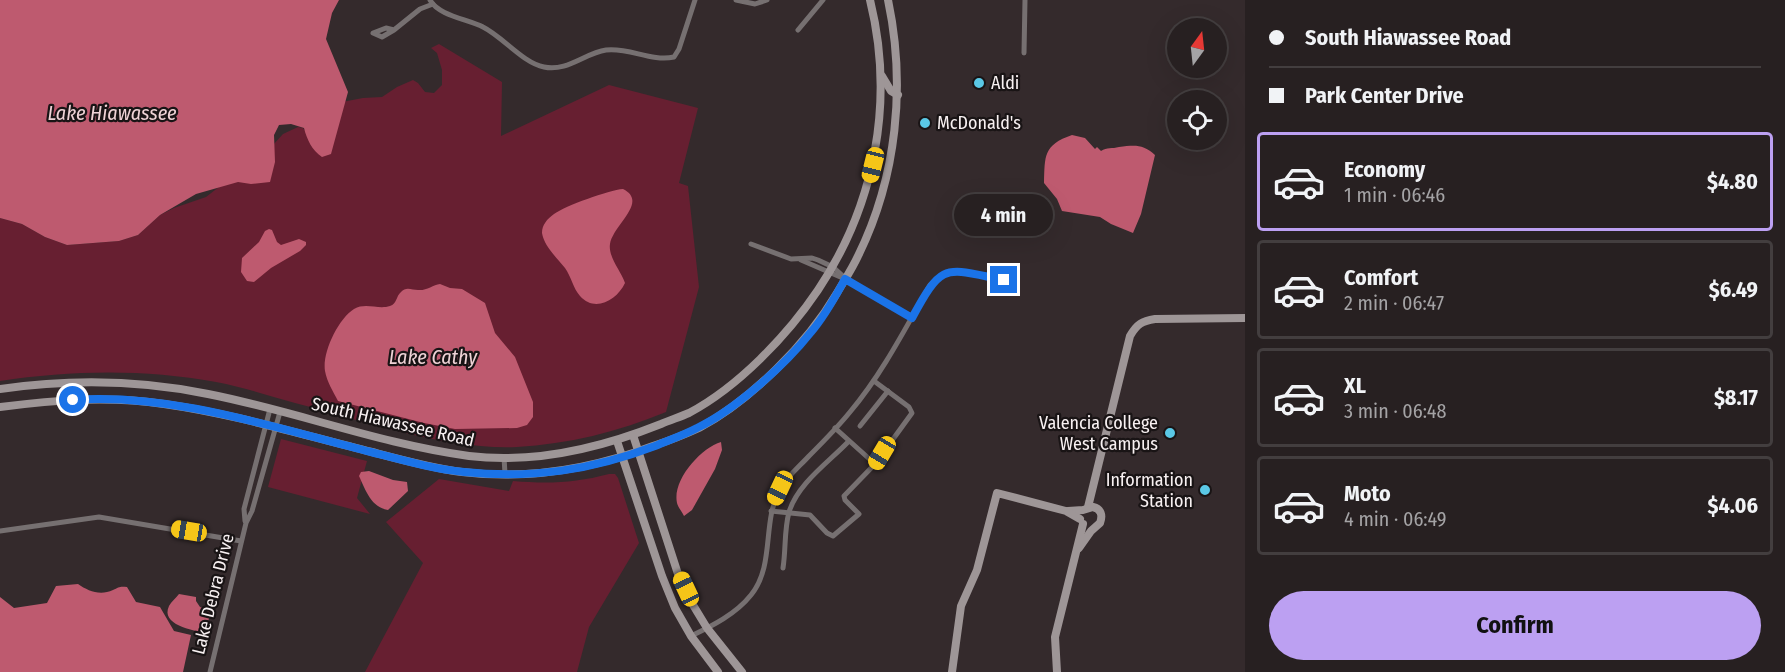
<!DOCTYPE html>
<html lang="en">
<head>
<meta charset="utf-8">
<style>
  body { margin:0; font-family:"Fira Sans Condensed",sans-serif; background:#332d2e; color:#f1f3f6; height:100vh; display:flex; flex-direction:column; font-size:22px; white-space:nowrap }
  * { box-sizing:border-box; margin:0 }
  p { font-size:20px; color:#a4a3a5 }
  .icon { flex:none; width:33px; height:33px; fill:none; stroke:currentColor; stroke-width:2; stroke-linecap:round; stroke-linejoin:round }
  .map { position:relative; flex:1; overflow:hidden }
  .details { display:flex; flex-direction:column; background:#272021; width:540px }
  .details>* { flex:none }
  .banner { display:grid; align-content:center; height:132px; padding:0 24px; background:#272021 }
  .needle { width:39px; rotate:15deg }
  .fabs { position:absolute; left:1167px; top:18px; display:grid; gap:12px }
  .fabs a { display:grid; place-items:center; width:60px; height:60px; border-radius:50%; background:#272021; box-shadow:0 6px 24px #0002,0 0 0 2px #433e3f; font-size:30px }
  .end { position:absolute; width:27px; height:27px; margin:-14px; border:8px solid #1a73e8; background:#fff; box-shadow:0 0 0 3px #fff }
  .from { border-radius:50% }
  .bubble { position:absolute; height:42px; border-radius:21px; background:#272021; box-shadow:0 6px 24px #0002,0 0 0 2px #433e3f; font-size:20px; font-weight:700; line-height:42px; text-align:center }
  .car { position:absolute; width:18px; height:36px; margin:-18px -9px; border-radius:8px; box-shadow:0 0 4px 2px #0007; background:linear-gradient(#f5c518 24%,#345 0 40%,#f5c518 0 76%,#345 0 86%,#f5c518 0) }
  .banner b { display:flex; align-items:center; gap:21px; height:57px; font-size:22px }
  .banner b+b { border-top:2px solid #433e3f }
  .banner i { width:15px; height:15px; background:#f1f3f6 }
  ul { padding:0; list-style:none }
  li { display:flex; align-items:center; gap:18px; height:99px; margin:0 12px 9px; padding:0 12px; border:3px solid #433e3f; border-radius:6px }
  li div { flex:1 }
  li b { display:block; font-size:22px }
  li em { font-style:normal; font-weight:700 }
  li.active { border-color:#bca0f2 }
  li>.icon { width:54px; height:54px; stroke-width:1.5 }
  .action { display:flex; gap:12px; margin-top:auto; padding:12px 24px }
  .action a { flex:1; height:69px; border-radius:36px; background:#bca0f2; color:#111; font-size:24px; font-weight:700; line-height:69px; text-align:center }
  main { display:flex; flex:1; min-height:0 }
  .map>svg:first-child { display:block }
  .green { fill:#671f31 }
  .water { fill:#be5a6f }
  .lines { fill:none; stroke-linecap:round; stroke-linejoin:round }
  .street { stroke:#767071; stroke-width:5 }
  .secondary { stroke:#9e9697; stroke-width:8 }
  .route { stroke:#1a73e8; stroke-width:8 }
  .poi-dot { fill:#5ac8e6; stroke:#191415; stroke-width:2 }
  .labels { text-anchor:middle; stroke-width:4.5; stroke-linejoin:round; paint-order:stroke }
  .poi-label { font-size:18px; fill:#f8f1f2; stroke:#191415; text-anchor:start }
  .street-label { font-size:18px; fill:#f8f1f2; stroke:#191415 }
  .water-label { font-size:20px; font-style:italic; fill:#efd3d6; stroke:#191415 }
</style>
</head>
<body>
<main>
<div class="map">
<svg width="1245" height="672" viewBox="0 0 1245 672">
  <rect width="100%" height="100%" fill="#342a2c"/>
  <g class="green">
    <path d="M439 44 502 82 501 136 609 85 698 108 679 183 688 186 699 287 666 412C618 432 568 444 517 447 446 450 364 421 295 403 269 396 243 387 216 382 145 369 72 370 0 381V218L22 224 45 237 67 245 119 241 138 235 160 215 174 208 206 197 273 145 283 134 298 127 303 128 307 133 337 103 363 98 382 97 397 87 413 80 418 83 425 92 434 93 442 85V70L437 53 431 48Z"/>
    <path d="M281 439 367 461 357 498 370 514 268 487Z"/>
    <path d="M609 474H615L618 478 639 543 589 627 577 672H365L423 563 386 522 439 479 509 491 513 481C548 484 575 483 609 474Z"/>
  </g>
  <g class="water">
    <path d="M0 0H339L332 13 326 39 348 92 331 154 322 157C312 150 307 140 304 128L291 124 279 125 274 135 275 162 270 182 251 184 238 182 196 194 160 215 138 235 119 241 67 245 45 237 22 224 0 218Z"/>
    <path d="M1072 135 1085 138 1095 149 1097 147 1101 151C1107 147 1112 149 1119 147 1135 145 1143 144 1155 155L1141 214 1133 233 1111 224 1100 217 1062 211 1057 199 1044 183C1045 156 1043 145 1072 135Z"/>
    <path d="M623 189C649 202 613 225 610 244 608 257 621 271 625 283 617 300 595 313 580 296 573 288 571 276 565 268 557 258 544 246 542 233 542 225 547 219 554 214 565 206 609 190 623 189Z"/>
    <path d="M269 229 272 230 277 242 281 245 299 239 306 242V245L300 251 271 268 254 282 247 281 241 272 242 258 259 242 265 231Z"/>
    <path d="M440 284 450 288 462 289 485 303 495 333 515 357 533 402V417L527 425 517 428 455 429 424 423 338 401C333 391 327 382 325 371 322 353 338 319 354 309 366 302 378 310 390 306 397 304 396 296 401 292 406 286 412 290 418 290 426 291 433 285 440 284Z"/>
    <path d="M721 442 722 450 715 469 692 510 684 516C682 512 678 507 677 503 672 480 701 448 721 442Z"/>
    <path d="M369 471 393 480 407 482 408 491 388 510C371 507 366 491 359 476L361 472Z"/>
    <path d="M78 584C88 591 100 596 113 590 119 587 120 586 127 587L136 602 160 607 174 631 191 635 183 672H0V597L14 608 47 603 56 586Z"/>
    <path d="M179 594 196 597V601L200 607 211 611 205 633C193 630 160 625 169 606 171 602 176 598 179 594Z"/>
  </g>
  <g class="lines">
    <g class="street">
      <path d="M430 0C439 16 468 19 483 27 503 37 523 63 544 67 567 72 585 53 606 50 629 47 651 62 674 57L679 49 695 0"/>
      <path d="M736 0 755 4 767 0"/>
      <path d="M394 30 382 37 373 33 386 28 394 30 420 9 433 4"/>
      <path d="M798 30 823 0"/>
      <path d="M1024 53 1025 0"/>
      <path d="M751 244 791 259 812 258 818 260 833 267 844 277"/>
      <path d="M801 260 845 279 911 318"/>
      <path d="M874 381 909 407 912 413 875 464"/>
      <path d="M860 426 888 391"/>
      <path d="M504 457 505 474"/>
      <path d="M771 511 810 515 827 533 833 536 859 514 845 500 844 496 875 464 835 428"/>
      <path d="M245 521 244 509 270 409"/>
      <path d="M0 531 99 517 241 541"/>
      <path d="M783 568C786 549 784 531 789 512 798 483 829 462 849 441"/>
      <path d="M691 636C712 626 736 614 751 595 775 565 762 524 779 491 786 477 799 467 809 456 823 442 837 428 850 412 882 374 905 329 930 285 952 262 977 275 1004 280"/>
      <path d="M210 672 246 523 252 511 280 412"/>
    </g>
    <g class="secondary">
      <path d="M882 76 891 91 898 95"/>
      <path d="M0 389C69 379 140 380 208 394 295 411 380 444 469 456 534 464 601 448 661 424 670 420 680 417 689 413 738 387 787 336 818 290 875 205 895 101 870 0"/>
      <path d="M0 407C55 400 109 396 164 404 235 414 303 435 372 452 402 460 431 468 462 472 528 480 592 469 653 446 668 441 684 435 699 428 751 400 807 344 837 293 844 281 852 269 858 256 897 177 906 85 888 0"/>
      <path d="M633 435 678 574 693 605 707 628 742 672"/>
      <path d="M617 441 662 576 675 608 691 636 718 672"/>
      <path d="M1088 507 1130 336C1137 324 1142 321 1155 319L1245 318"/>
      <path d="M1068 511 1083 510 1093 507C1101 509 1103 515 1100 523L1091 531 1079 548"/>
      <path d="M952 672 961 606 977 570 997 493 1066 511 1080 519"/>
      <path d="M1057 672 1055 637 1083 524"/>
    </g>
  </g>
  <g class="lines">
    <path class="route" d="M73 400C173 393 275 428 371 452 402 460 433 469 464 472 532 479 592 470 655 446 669 440 684 435 697 428 735 410 785 365 811 332 825 316 835 297 845 279L912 318C943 261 944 268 1004 280"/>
  </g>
  <g class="poi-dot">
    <circle cx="979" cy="83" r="6"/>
    <circle cx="925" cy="123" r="6"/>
    <circle cx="1170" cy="433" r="6"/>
    <circle cx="1205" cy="490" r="6"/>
  </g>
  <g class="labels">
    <g class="poi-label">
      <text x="991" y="89">Aldi</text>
      <text x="937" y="129">McDonald's</text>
      <text x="1158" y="429" text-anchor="end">Valencia College<tspan x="1158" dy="21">West Campus</tspan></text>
      <text x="1193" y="486" text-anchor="end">Information<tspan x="1193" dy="21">Station</tspan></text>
    </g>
    <g class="street-label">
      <text transform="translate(393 422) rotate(13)" y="6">South Hiawassee Road</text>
      <text transform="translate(213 594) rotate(-76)" y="6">Lake Debra Drive</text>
    </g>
    <g class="water-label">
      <text x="112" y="120">Lake Hiawassee</text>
      <text x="433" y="364">Lake Cathy</text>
    </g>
  </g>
</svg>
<div class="fabs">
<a><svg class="needle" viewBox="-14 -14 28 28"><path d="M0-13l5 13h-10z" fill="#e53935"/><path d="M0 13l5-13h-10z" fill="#a4a3a5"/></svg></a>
<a><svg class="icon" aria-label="locate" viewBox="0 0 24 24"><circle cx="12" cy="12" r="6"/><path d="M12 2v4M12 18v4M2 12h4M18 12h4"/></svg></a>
</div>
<i class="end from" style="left:73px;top:400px"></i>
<i class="end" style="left:1004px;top:280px"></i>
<div class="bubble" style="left:954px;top:194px;width:99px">4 min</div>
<i class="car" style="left:873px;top:165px;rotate:194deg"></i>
<i class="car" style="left:882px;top:453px;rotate:211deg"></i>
<i class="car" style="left:780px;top:488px;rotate:205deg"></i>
<i class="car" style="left:189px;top:531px;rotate:280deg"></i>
<i class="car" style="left:686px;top:589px;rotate:335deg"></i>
</div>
<section class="details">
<div class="banner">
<b><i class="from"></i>South Hiawassee Road</b>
<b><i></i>Park Center Drive</b>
</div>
<ul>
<li class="active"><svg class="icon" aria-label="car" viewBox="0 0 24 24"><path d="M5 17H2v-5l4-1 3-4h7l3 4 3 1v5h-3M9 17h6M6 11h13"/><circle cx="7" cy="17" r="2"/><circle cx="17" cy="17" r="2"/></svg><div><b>Economy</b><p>1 min · 06:46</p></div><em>$4.80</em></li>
<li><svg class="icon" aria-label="car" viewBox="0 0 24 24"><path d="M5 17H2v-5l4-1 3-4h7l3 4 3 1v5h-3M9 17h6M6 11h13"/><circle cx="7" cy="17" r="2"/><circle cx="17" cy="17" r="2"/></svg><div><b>Comfort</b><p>2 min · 06:47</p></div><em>$6.49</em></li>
<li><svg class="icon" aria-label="car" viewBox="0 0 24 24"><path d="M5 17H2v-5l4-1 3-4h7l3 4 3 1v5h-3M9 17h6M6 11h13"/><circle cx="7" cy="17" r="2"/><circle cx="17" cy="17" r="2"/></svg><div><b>XL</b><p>3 min · 06:48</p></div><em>$8.17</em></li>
<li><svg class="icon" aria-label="car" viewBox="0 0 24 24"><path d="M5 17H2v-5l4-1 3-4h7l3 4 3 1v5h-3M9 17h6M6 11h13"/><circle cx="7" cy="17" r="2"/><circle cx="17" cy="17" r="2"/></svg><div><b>Moto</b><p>4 min · 06:49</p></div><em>$4.06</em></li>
</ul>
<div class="action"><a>Confirm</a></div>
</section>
</main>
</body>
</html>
